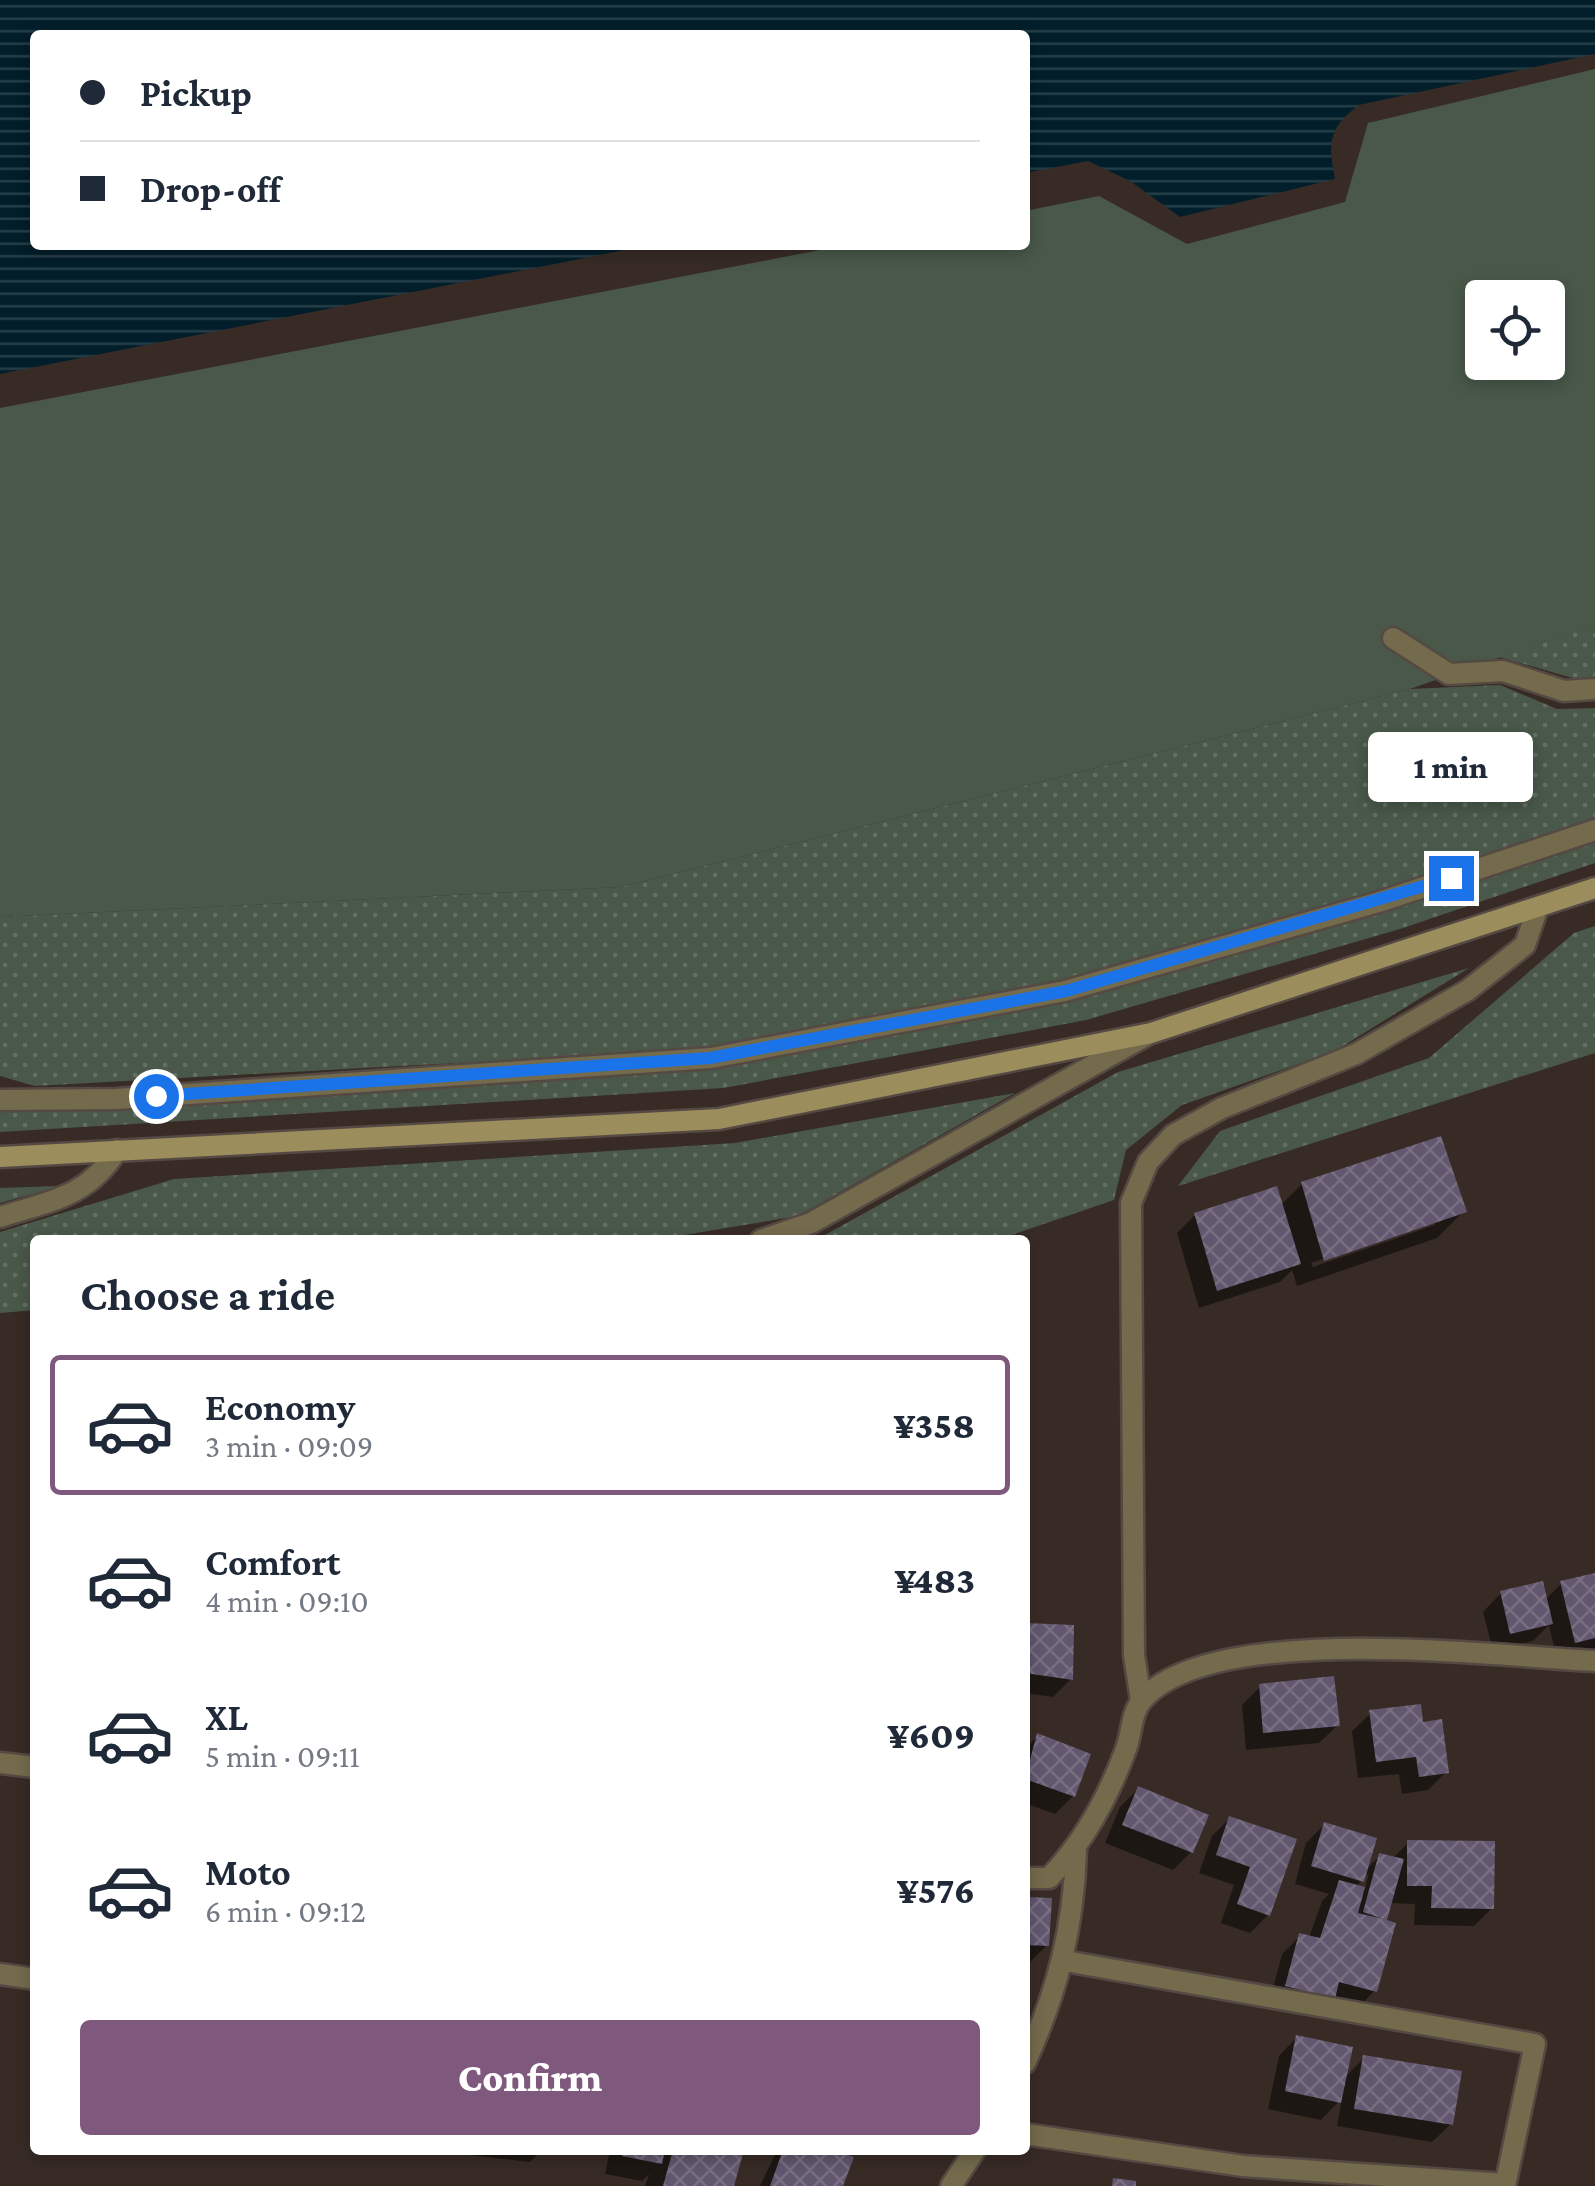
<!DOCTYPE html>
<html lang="en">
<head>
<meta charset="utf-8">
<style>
  body { margin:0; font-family:"Crimson Pro",serif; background:#f6f6f7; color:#1f2937; height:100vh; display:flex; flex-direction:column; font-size:38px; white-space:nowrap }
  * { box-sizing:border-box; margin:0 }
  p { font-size:32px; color:#747a83 }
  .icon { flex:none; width:55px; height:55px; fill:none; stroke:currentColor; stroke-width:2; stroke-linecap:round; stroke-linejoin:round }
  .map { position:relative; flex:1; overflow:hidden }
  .details { position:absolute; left:30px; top:1235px; width:1000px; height:920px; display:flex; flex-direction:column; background:#fff; border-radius:10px; box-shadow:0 5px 15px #0003 }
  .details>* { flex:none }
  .top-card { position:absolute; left:30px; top:30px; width:1000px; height:220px; border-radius:10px; box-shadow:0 5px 15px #0003; display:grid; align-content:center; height:220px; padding:0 50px; background:#fff }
  .controls { position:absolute; left:1465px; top:280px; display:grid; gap:20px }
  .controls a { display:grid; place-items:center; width:100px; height:100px; border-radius:10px; background:#fff; box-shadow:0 5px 15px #0003; font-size:50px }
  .end { position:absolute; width:45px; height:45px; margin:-22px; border:12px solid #1a73e8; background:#fff; box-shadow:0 0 0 5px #fff }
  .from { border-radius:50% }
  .bubble { position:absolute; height:70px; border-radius:10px; background:#fff; box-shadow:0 5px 15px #0003; font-size:32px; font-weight:800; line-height:70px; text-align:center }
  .top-card b { display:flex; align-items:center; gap:35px; height:95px; font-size:38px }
  .top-card b+b { border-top:2px solid #e0e1e3 }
  .top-card i { width:25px; height:25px; background:#1f2937 }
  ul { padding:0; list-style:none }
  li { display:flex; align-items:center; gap:30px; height:140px; margin:0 20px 15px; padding:0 30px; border:5px solid transparent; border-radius:10px }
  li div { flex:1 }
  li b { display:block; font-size:38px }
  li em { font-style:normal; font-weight:800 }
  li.on { border-color:#7f587d }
  li>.icon { width:90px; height:90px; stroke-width:1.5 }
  h2 { padding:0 50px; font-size:45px; line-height:120px }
  .cta { display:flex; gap:20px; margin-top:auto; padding:20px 50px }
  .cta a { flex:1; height:115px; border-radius:10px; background:#7f587d; color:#fff; font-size:40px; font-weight:800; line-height:115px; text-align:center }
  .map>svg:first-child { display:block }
  .green { fill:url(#green-dots) }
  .pitch { fill:#495849; fill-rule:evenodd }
  .water { fill:url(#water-rules) }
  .shadow { fill:#0007; fill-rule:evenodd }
  .building { fill:url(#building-cross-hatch) }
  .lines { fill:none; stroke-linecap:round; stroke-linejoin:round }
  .lane-casing { stroke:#554943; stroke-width:25 }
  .street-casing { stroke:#554943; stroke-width:25 }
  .secondary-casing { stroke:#554943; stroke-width:25 }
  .lane { stroke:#746b4d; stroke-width:20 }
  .street { stroke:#746b4d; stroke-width:20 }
  .secondary { stroke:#9c8d5c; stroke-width:20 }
  .route { stroke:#1a73e8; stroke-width:12 }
</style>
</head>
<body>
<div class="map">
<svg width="1595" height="2186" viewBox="0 0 1595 2186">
  <defs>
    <pattern id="green-dots" width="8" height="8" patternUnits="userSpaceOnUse" patternTransform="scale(2.5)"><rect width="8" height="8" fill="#495849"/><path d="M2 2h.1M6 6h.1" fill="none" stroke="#636f62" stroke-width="1.8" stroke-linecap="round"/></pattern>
    <pattern id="water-rules" width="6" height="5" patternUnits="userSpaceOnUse" patternTransform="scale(2.5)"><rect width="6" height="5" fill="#021e2a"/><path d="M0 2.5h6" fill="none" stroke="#263e48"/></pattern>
    <pattern id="building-cross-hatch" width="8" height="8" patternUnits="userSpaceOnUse" patternTransform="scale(2.5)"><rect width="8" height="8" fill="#62576f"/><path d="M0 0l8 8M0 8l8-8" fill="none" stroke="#786e82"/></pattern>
  </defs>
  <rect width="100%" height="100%" fill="#382b25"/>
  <g class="green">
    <path d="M1595 624V678L1576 679 1496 656Z"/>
    <path d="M1500 685 1557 709 1595 708V820L1369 896 1060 983 708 1049 35 1086 0 1076V917L621 887 1410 689Z"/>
    <path d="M1595 841V863L1400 929 1086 1020 724 1088 0 1132V1110L713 1066 1071 1000 1388 909Z"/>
    <path d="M1595 926V1053L1178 1186 1220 1131 1429 1058 1574 933Z"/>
    <path d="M1469 968 1335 1051 1182 1105 1126 1150 1114 1200 997 1240H816L1118 1072Z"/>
    <path d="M1015 1093 798 1216 654 1240H35V1310L0 1313V1232L174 1179 735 1143Z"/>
    <path d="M61 1186 0 1203V1188Z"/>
  </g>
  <path class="pitch" d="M1595 69V624L1410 689 621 887 0 917V408L846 245H1025V211L1099 196 1187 244 1345 202 1368 123ZM1482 298H1548V362H1482Z"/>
  <path class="water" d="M0 0H1595V54L1359 105C1328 128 1328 143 1335 179L1180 217 1130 181 1088 161 1025 173V35H35V245H650L0 374Z"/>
  <g class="shadow">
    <path d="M1302 1184 1464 1211 1437 1238 1297 1286 1292 1270 1280 1282 1199 1308 1177 1233 1195 1215 1281 1205ZM1435 1220V1225L1313 1267 1311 1263Z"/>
    <path d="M1595 1576V1665L1557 1659 1549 1625 1533 1641 1493 1651 1483 1612 1501 1593 1545 1600 1562 1583Z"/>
    <path d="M1025 1626 1071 1679 1053 1697 1025 1693Z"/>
    <path d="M1260 1687 1338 1725 1319 1743 1246 1750 1242 1705Z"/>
    <path d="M1371 1713 1421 1724 1446 1772 1428 1790 1402 1794 1399 1774 1358 1778 1352 1731Z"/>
    <path d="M1038 1736 1073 1796 1055 1814 1025 1803V1749Z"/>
    <path d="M1138 1789 1191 1852 1173 1870 1105 1843 1120 1807Z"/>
    <path d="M1230 1818 1294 1841 1268 1915 1250 1933 1221 1923 1234 1885 1199 1873 1212 1836Z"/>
    <path d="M1324 1825 1365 1870 1380 1856 1392 1859 1408 1843 1492 1908 1474 1926 1414 1925 1415 1904 1389 1903 1382 1921 1375 1990 1357 2009 1329 2001 1314 2016 1269 2004 1282 1954 1300 1936 1309 1938 1322 1901 1329 1894 1295 1884 1306 1843ZM1369 1873 1365 1889 1355 1887Z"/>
    <path d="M1025 1899 1047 1945 1029 1963H1025Z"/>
    <path d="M1297 2037 1344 2078 1364 2058 1451 2124 1432 2142 1337 2126 1342 2098 1321 2120 1268 2109 1279 2056Z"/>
    <path d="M471 2150H541L530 2162 470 2155Z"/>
    <path d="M610 2150H741L731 2186H645L649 2174 642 2181 605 2174Z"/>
    <path d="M777 2150H825L841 2186H760Z"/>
  </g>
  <g class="building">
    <path d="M1441 1136 1467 1212 1324 1261 1301 1182Z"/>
    <path d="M1277 1186 1301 1264 1217 1291 1194 1213Z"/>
    <path d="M1595 1573V1638L1575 1643 1560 1581Z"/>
    <path d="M1543 1581 1553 1624 1510 1634 1500 1591Z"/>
    <path d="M1025 1623 1074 1625 1073 1680 1025 1673Z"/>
    <path d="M1334 1676 1340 1726 1263 1733 1259 1684Z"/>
    <path d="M1421 1704 1423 1722 1442 1719 1449 1773 1419 1777 1416 1757 1376 1762 1369 1710Z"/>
    <path d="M1037 1733 1091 1754 1075 1797 1025 1779Z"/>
    <path d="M1138 1786 1209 1815 1193 1853 1122 1825Z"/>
    <path d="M1229 1816 1297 1839 1270 1916 1237 1904 1250 1867 1216 1855Z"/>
    <path d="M1324 1822 1377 1838 1364 1882 1311 1866Z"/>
    <path d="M1407 1840 1495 1841 1494 1909 1431 1908 1432 1886H1407Z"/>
    <path d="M1379 1853 1404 1859 1387 1920 1396 1923 1377 1992 1339 1982 1335 1999 1285 1986 1299 1933 1320 1938 1339 1880 1365 1887 1358 1913 1383 1919 1363 1912Z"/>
    <path d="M1025 1897 1052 1898 1049 1946 1025 1945Z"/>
    <path d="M1296 2035 1353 2047 1341 2103 1285 2091Z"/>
    <path d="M1363 2055 1462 2071 1453 2125 1354 2109Z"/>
    <path d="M623 2150H665L662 2164 622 2156Z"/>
    <path d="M673 2150H744L734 2186H663Z"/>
    <path d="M783 2150H833L854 2157 843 2186H770Z"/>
    <path d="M1113 2178 1136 2181V2186H1112Z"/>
  </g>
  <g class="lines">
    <defs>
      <g id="lane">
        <path d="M1393 638 1449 674 1503 671 1564 691 1595 689"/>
        <path d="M0 1100 116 1099 711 1058 1065 991 1379 902 1595 830"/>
      </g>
      <g id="street">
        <path d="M0 1217C50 1201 88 1197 117 1150"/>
        <path d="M761 1240 811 1223 1147 1035"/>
        <path d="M1141 1700 1134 1655 1131 1203 1148 1162 1173 1135 1222 1108 1356 1054 1468 990 1525 945 1538 907"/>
        <path d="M0 1763 35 1767"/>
        <path d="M1025 1878H1049C1083 1843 1109 1795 1126 1749 1132 1733 1131 1712 1143 1699 1214 1621 1492 1656 1595 1661"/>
        <path d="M1065 1961 1535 2044 1505 2186"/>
        <path d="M0 1974 35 1979"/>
        <path d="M1025 2063C1057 1993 1074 1928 1076 1850"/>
        <path d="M1025 2134 1243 2166 1505 2184"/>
        <path d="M951 2186 975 2150"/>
      </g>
      <path id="secondary" d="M0 1157 719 1119 1151 1033 1595 888"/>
    </defs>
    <use href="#lane" class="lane-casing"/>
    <use href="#street" class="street-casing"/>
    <use href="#secondary" class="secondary-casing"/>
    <use href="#lane" class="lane"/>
    <use href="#street" class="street"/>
    <use href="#secondary" class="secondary"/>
  </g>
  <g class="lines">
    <path class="route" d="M156 1096 710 1058 1066 991 1451 878"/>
  </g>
</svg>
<div class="controls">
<a><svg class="icon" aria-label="locate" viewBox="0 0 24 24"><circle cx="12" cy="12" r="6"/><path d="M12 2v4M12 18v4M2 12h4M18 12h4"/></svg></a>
</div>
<i class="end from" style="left:156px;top:1096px"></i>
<i class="end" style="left:1451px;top:878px"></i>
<div class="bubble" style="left:1368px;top:732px;width:165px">1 min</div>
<div class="top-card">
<b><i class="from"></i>Pickup</b>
<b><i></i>Drop-off</b>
</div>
<section class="details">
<h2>Choose a ride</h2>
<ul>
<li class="on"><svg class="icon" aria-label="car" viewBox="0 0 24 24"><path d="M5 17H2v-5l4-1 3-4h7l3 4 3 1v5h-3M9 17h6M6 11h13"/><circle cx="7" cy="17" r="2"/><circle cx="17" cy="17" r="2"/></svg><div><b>Economy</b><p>3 min · 09:09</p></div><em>¥358</em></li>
<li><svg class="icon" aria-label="car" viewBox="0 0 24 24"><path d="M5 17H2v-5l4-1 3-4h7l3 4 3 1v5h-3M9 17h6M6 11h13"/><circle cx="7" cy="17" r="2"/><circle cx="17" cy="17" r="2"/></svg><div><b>Comfort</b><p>4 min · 09:10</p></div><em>¥483</em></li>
<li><svg class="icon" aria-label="car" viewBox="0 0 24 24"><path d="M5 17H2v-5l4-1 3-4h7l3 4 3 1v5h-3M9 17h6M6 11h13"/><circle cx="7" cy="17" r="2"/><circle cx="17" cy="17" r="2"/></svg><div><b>XL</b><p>5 min · 09:11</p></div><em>¥609</em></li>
<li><svg class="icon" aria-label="car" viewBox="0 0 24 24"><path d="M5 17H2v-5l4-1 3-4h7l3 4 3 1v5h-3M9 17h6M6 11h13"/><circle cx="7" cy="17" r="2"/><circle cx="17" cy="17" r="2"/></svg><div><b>Moto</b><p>6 min · 09:12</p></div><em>¥576</em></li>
</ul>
<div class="cta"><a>Confirm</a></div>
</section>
</div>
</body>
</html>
